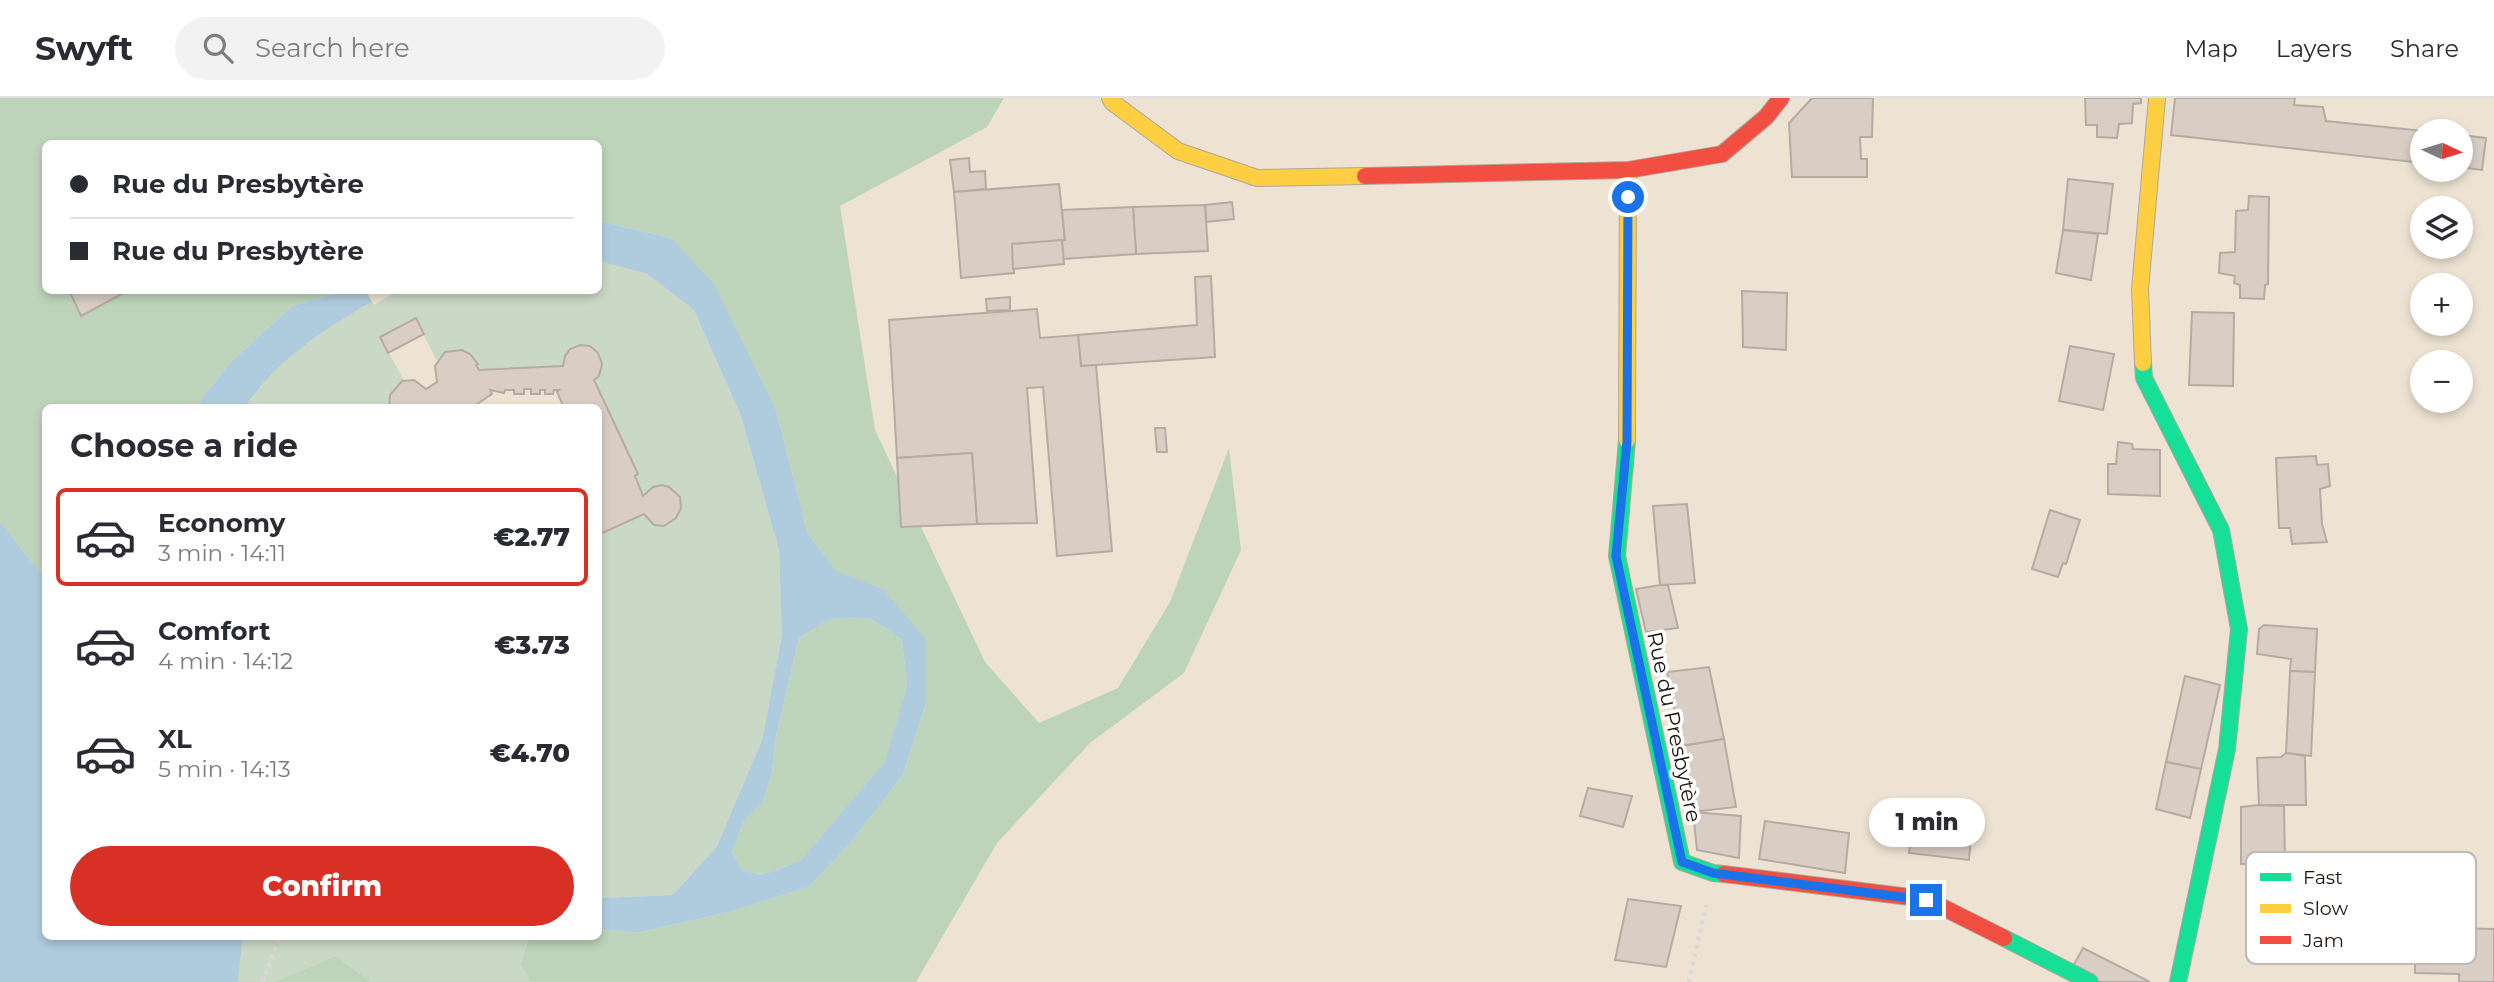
<!DOCTYPE html>
<html lang="en">
<head>
<meta charset="utf-8">
<style>
  body { margin:0; font-family:Montserrat,sans-serif; background:#f2f2f3; color:#2b2b33; height:100vh; display:flex; flex-direction:column; font-size:26px; white-space:nowrap }
  * { box-sizing:border-box; margin:0 }
  p { font-size:23px; color:#7c7c81 }
  .icon { flex:none; width:38px; height:38px; fill:none; stroke:currentColor; stroke-width:2; stroke-linecap:round; stroke-linejoin:round }
  .map { position:relative; flex:1; overflow:hidden }
  .panel { position:absolute; left:42px; top:306px; width:560px; height:536px; display:flex; flex-direction:column; background:#fff; border-radius:10px; box-shadow:0 4px 10px #0003 }
  .panel>* { flex:none }
  .guide { position:absolute; left:42px; top:42px; width:560px; height:154px; border-radius:10px; box-shadow:0 4px 10px #0003; display:grid; align-content:center; height:154px; padding:0 28px; background:#fff }
  .needle { width:46px; rotate:94deg }
  .tools { position:absolute; left:2410px; top:21px; display:grid; gap:14px }
  .tools a { display:grid; place-items:center; width:63px; height:63px; border-radius:50%; background:#fff; box-shadow:0 4px 10px #0003; font-size:35px }
  .end { position:absolute; width:32px; height:32px; margin:-16px; border:9px solid #1a73e8; background:#fff; box-shadow:0 0 0 4px #fff }
  .from { border-radius:50% }
  .bubble { position:absolute; height:49px; border-radius:24px; background:#fff; box-shadow:0 4px 10px #0003; font-size:23px; font-weight:800; line-height:49px; text-align:center }
  .guide b { display:flex; align-items:center; gap:24px; height:66px; font-size:26px }
  .guide b+b { border-top:2px solid #e1e1e2 }
  .guide i { width:18px; height:18px; background:#2b2b33 }
  ul { padding:0; list-style:none }
  li { display:flex; align-items:center; gap:21px; height:98px; margin:0 14px 10px; padding:0 14px; border:4px solid transparent; border-radius:10px }
  li div { flex:1 }
  li b { display:block; font-size:26px }
  li em { font-style:normal; font-weight:800 }
  li.on { border-color:#d93025 }
  li>.icon { width:63px; height:63px; stroke-width:1.5 }
  h2 { padding:0 28px; font-size:32px; line-height:84px }
  .primary-button { display:flex; gap:14px; margin-top:auto; padding:14px 28px }
  .primary-button a { flex:1; height:80px; border-radius:42px; background:#d93025; color:#fff; font-size:28px; font-weight:800; line-height:80px; text-align:center }
  header { display:flex; align-items:center; gap:42px; box-sizing:border-box; height:98px; padding:0 35px; background:#fff; border-bottom:2px solid #e1e1e2 }
  header strong { font-size:33px }
  nav { display:flex; gap:38px; margin-inline-start:auto; font-size:24px }
  .search { width:490px; height:63px; background:#f2f2f3; display:flex; align-items:center; gap:18px; box-sizing:border-box; padding:0 24px; border-radius:38px; color:#7c7c81; font-size:26px }
  .map>svg:first-child { display:block }
  .green { fill:#cad9c5 }
  .forest { fill:#bdd4ba }
  .water { fill:#afccdf; fill-rule:evenodd }
  .pier { fill:#eee3d3 }
  .building { fill:#d9cdc4; stroke:#b6aba3; stroke-width:2 }
  .lines { fill:none; stroke-linecap:round; stroke-linejoin:round }
  .fast-casing { stroke:#afa69a; stroke-width:18 }
  .slow-casing { stroke:#afa69a; stroke-width:18 }
  .jam-casing { stroke:#afa69a; stroke-width:18 }
  .path { stroke:#dcd9d4; stroke-width:4.5; stroke-dasharray:3.5 5; stroke-linecap:butt }
  .fast { stroke:#16e098; stroke-width:16 }
  .slow { stroke:#ffcf43; stroke-width:16 }
  .jam { stroke:#f24e42; stroke-width:16 }
  .route { stroke:#1a73e8; stroke-width:9 }
  .labels { text-anchor:middle; stroke-width:7; stroke-linejoin:round; paint-order:stroke }
  .street-label { font-size:21px; fill:#1e160c; stroke:#fff }
  .key { fill:#fff; stroke:#bcb9b6; stroke-width:2 }
  .key-label { font-size:19px; fill:#1e160c }
</style>
</head>
<body>
<header>
<strong>Swyft</strong>
<div class="search"><svg class="icon" aria-label="search" viewBox="0 0 24 24"><circle cx="10" cy="10" r="6"/><path d="M15 15l6 6"/></svg>Search here</div>
<nav><a>Map</a><a>Layers</a><a>Share</a></nav>
</header>
<div class="map">
<svg width="2494" height="884" viewBox="0 0 2494 884">
  <rect width="100%" height="100%" fill="#eee3d3"/>
  <g class="green">
    <path d="M599 163 647 176 694 212 741 318 779 452 782 537 762 642 717 748 673 797 599 800V437L644 416 654 427C673 428 681 416 680 399L669 389H653L643 398 635 378 638 375 594 282C607 272 601 257 590 248L570 251 565 259 563 268 479 272 475 260 462 252 445 254 437 263 415 220 380 239 404 282C393 288 389 297 389 310H244L257 292 287 260 331 227 392 193 598 192Z"/>
    <path d="M243 838H529L521 866 530 884H371L336 858 274 884H238Z"/>
  </g>
  <g class="forest">
    <path d="M0 0H1004L987 29 840 108 875 332 985 564 1039 625 1118 590 1170 504 1229 350 1241 452 1184 575 1090 645 997 745 916 884H530L521 866 529 838H598L599 831 637 835 729 814 809 789 851 744 903 677 926 605 883 491 836 474 808 436 776 312 671 140 599 123 598 46H46V192L339 193 331 197 292 208 233 262 202 300 197 310H46L45 480 0 424Z"/>
    <path d="M869 520 902 542 907 588 886 664 800 763 761 777 742 772 732 754 745 721 764 702 772 674 775 643 799 540 830 521Z"/>
    <path d="M336 858 371 884H274Z"/>
  </g>
  <g class="water">
    <path d="M599 123 671 140 714 186 776 312 808 436 836 473 883 491 926 541V605L903 677 851 744 809 789 729 814 637 835 599 831V800L673 797 717 748 762 642 782 537 779 452 741 318 694 212 647 176 599 163ZM869 520 902 542 907 588 885 664 800 763 761 777 742 772 732 754 745 721 764 702 772 674 775 643 799 540 830 521Z"/>
    <path d="M339 193H392C335 224 282 255 244 310H197L202 300 233 262 292 208 331 197Z"/>
    <path d="M0 424 45 480 46 838H243L238 884H0Z"/>
  </g>
  <path class="pier" d="M366 193H393L394 195 374 207Z"/>
  <g class="building">
    <path d="M1812 0H1873L1872 39H1860L1861 61H1867V79H1792L1789 25Z"/>
    <path d="M2085 0H2141V5L2133 6 2132 25 2119 26 2117 40 2097 39V27H2086Z"/>
    <path d="M2175 0H2295L2294 7 2323 9 2326 23 2424 33H2422V65L2171 37Z"/>
    <path d="M2460 37 2486 40 2482 72 2460 69Z"/>
    <path d="M969 60 970 74 985 73 986 91 954 94 950 62Z"/>
    <path d="M2068 81 2113 86 2107 136 2063 132Z"/>
    <path d="M1059 86 1065 142 1012 146 1014 175 961 180 954 94Z"/>
    <path d="M2249 98 2269 99 2268 186 2265 187 2264 201 2240 200V187L2234 185 2235 178 2219 175 2220 155 2235 154 2236 113 2248 112Z"/>
    <path d="M1232 104 1234 121 1206 124 1205 107Z"/>
    <path d="M1205 107 1208 153 1136 156 1133 109Z"/>
    <path d="M1133 109 1136 156 1063 161 1062 142H1065L1062 112Z"/>
    <path d="M2063 132 2098 136 2091 182 2056 175Z"/>
    <path d="M1062 142 1064 166 1013 171 1012 146Z"/>
    <path d="M1211 178 1215 259 1081 268 1078 237 1197 227 1195 179Z"/>
    <path d="M69 192H129L81 218Z"/>
    <path d="M1742 193 1787 195 1786 252 1743 249Z"/>
    <path d="M1010 199V212L987 213 986 201Z"/>
    <path d="M1037 211 1040 240 1078 237 1081 268 1096 267 1112 453 1057 458 1043 289 1027 290 1037 425 977 426 972 355 897 360 889 222Z"/>
    <path d="M2192 214 2234 215 2233 288 2189 287Z"/>
    <path d="M416 220 424 236 388 255 380 239Z"/>
    <path d="M580 247 590 248 598 255 602 266 599 278 594 282 638 376 635 378 643 398 653 389 662 387 669 389 680 399 681 410 676 420 664 428 654 427 644 416 598 437V310H564L557 294 559 292H554L553 296H545V292H540V296H531V291H524V296H514V292H505L504 295 490 292 492 296 471 310H389L390 297 402 283 414 282 426 291 437 284 435 268 445 254 462 252 470 256 478 266 476 267 479 272 563 268 565 258 570 251Z"/>
    <path d="M2070 248 2114 256 2103 312 2059 303Z"/>
    <path d="M1155 330H1165L1167 354H1157Z"/>
    <path d="M2118 344 2132 346 2133 351 2160 352V398L2108 396V366H2116Z"/>
    <path d="M972 355 977 426 901 429 897 360Z"/>
    <path d="M2316 358 2317 367 2328 366 2330 388 2320 391 2322 426 2327 444 2292 446 2290 430H2279L2276 360Z"/>
    <path d="M1687 406 1695 485 1660 487 1653 408Z"/>
    <path d="M2050 412 2080 422 2066 466 2063 465 2058 479 2032 471Z"/>
    <path d="M1660 487H1668L1678 530 1646 534 1636 491Z"/>
    <path d="M2264 527 2317 531 2315 574 2290 573 2291 561 2257 556 2259 531Z"/>
    <path d="M1709 569 1724 641 1682 648 1667 574Z"/>
    <path d="M2290 573 2315 574 2311 658 2286 655Z"/>
    <path d="M2185 578 2220 587 2201 671 2166 664Z"/>
    <path d="M1724 641 1736 709 1693 714 1682 648Z"/>
    <path d="M2286 655 2305 658 2306 707H2259L2257 660 2281 659Z"/>
    <path d="M2166 664 2201 671 2190 720 2156 711Z"/>
    <path d="M1588 690 1632 698 1623 729 1580 718Z"/>
    <path d="M1916 707 1973 714 1969 762 1909 755Z"/>
    <path d="M2259 707 2284 708 2285 766H2241V709Z"/>
    <path d="M1693 714 1741 718 1739 760 1697 752Z"/>
    <path d="M1765 723 1849 735 1845 775 1759 761Z"/>
    <path d="M1628 801 1681 808 1666 869 1615 862Z"/>
    <path d="M2415 821 2454 823V830L2494 831V884H2459V876L2415 875Z"/>
    <path d="M2083 850 2150 884H2098L2072 870Z"/>
  </g>
  <g class="lines">
    <defs>
      <g id="fast">
        <path d="M2143 265 2144 280 2221 432 2239 531 2227 651 2178 884"/>
        <path d="M1627 342 1617 458 1682 764 1713 775 1724 776"/>
        <path d="M2004 840 2090 884"/>
      </g>
      <g id="slow">
        <path d="M1110 0 1112 4 1178 53 1257 80 1365 78"/>
        <path d="M2143 265 2140 191 2157 0"/>
        <path d="M1627 342 1628 72"/>
      </g>
      <g id="jam">
        <path d="M1365 78 1628 72 1722 56 1766 19 1781 0"/>
        <path d="M1724 776 1926 801 2004 840"/>
      </g>
    </defs>
    <use href="#fast" class="fast-casing"/>
    <use href="#slow" class="slow-casing"/>
    <use href="#jam" class="jam-casing"/>
    <g class="path">
      <path d="M262 884 280 838"/>
      <path d="M1689 884 1706 807"/>
    </g>
    <use href="#fast" class="fast"/>
    <use href="#slow" class="slow"/>
    <use href="#jam" class="jam"/>
  </g>
  <g class="lines">
    <path class="route" d="M1628 99 1627 343 1616 458 1682 764 1713 775 1926 802"/>
  </g>
  <g class="labels">
    <g class="street-label">
      <text transform="translate(1674 629) rotate(78)" y="7">Rue du Presbytère</text>
    </g>
  </g>
  <rect x="2246" y="754" width="230" height="112" rx="10" class="key"/>
  <rect x="2260" y="775" width="31" height="8" fill="#16e098"/>
  <rect x="2260" y="806" width="31" height="9" fill="#ffcf43"/>
  <rect x="2260" y="838" width="31" height="8" fill="#f24e42"/>
  <g class="key-label">
    <text x="2303" y="786">Fast</text>
    <text x="2303" y="817">Slow</text>
    <text x="2303" y="849">Jam</text>
  </g>
</svg>
<div class="tools">
<a><svg class="needle" viewBox="-14 -14 28 28"><path d="M0-13l5 13h-10z" fill="#e53935"/><path d="M0 13l5-13h-10z" fill="#7c7c81"/></svg></a>
<a><svg class="icon" aria-label="layers" viewBox="0 0 24 24"><path d="M12 4l9 5-9 5-9-5zM3 14l9 5 9-5"/></svg></a>
<a>+</a>
<a>−</a>
</div>
<i class="end from" style="left:1628px;top:99px"></i>
<i class="end" style="left:1926px;top:802px"></i>
<div class="bubble" style="left:1869px;top:700px;width:116px">1 min</div>
<div class="guide">
<b><i class="from"></i>Rue du Presbytère</b>
<b><i></i>Rue du Presbytère</b>
</div>
<section class="panel">
<h2>Choose a ride</h2>
<ul>
<li class="on"><svg class="icon" aria-label="car" viewBox="0 0 24 24"><path d="M5 17H2v-5l4-1 3-4h7l3 4 3 1v5h-3M9 17h6M6 11h13"/><circle cx="7" cy="17" r="2"/><circle cx="17" cy="17" r="2"/></svg><div><b>Economy</b><p>3 min · 14:11</p></div><em>€2.77</em></li>
<li><svg class="icon" aria-label="car" viewBox="0 0 24 24"><path d="M5 17H2v-5l4-1 3-4h7l3 4 3 1v5h-3M9 17h6M6 11h13"/><circle cx="7" cy="17" r="2"/><circle cx="17" cy="17" r="2"/></svg><div><b>Comfort</b><p>4 min · 14:12</p></div><em>€3.73</em></li>
<li><svg class="icon" aria-label="car" viewBox="0 0 24 24"><path d="M5 17H2v-5l4-1 3-4h7l3 4 3 1v5h-3M9 17h6M6 11h13"/><circle cx="7" cy="17" r="2"/><circle cx="17" cy="17" r="2"/></svg><div><b>XL</b><p>5 min · 14:13</p></div><em>€4.70</em></li>
</ul>
<div class="primary-button"><a>Confirm</a></div>
</section>
</div>
</body>
</html>
